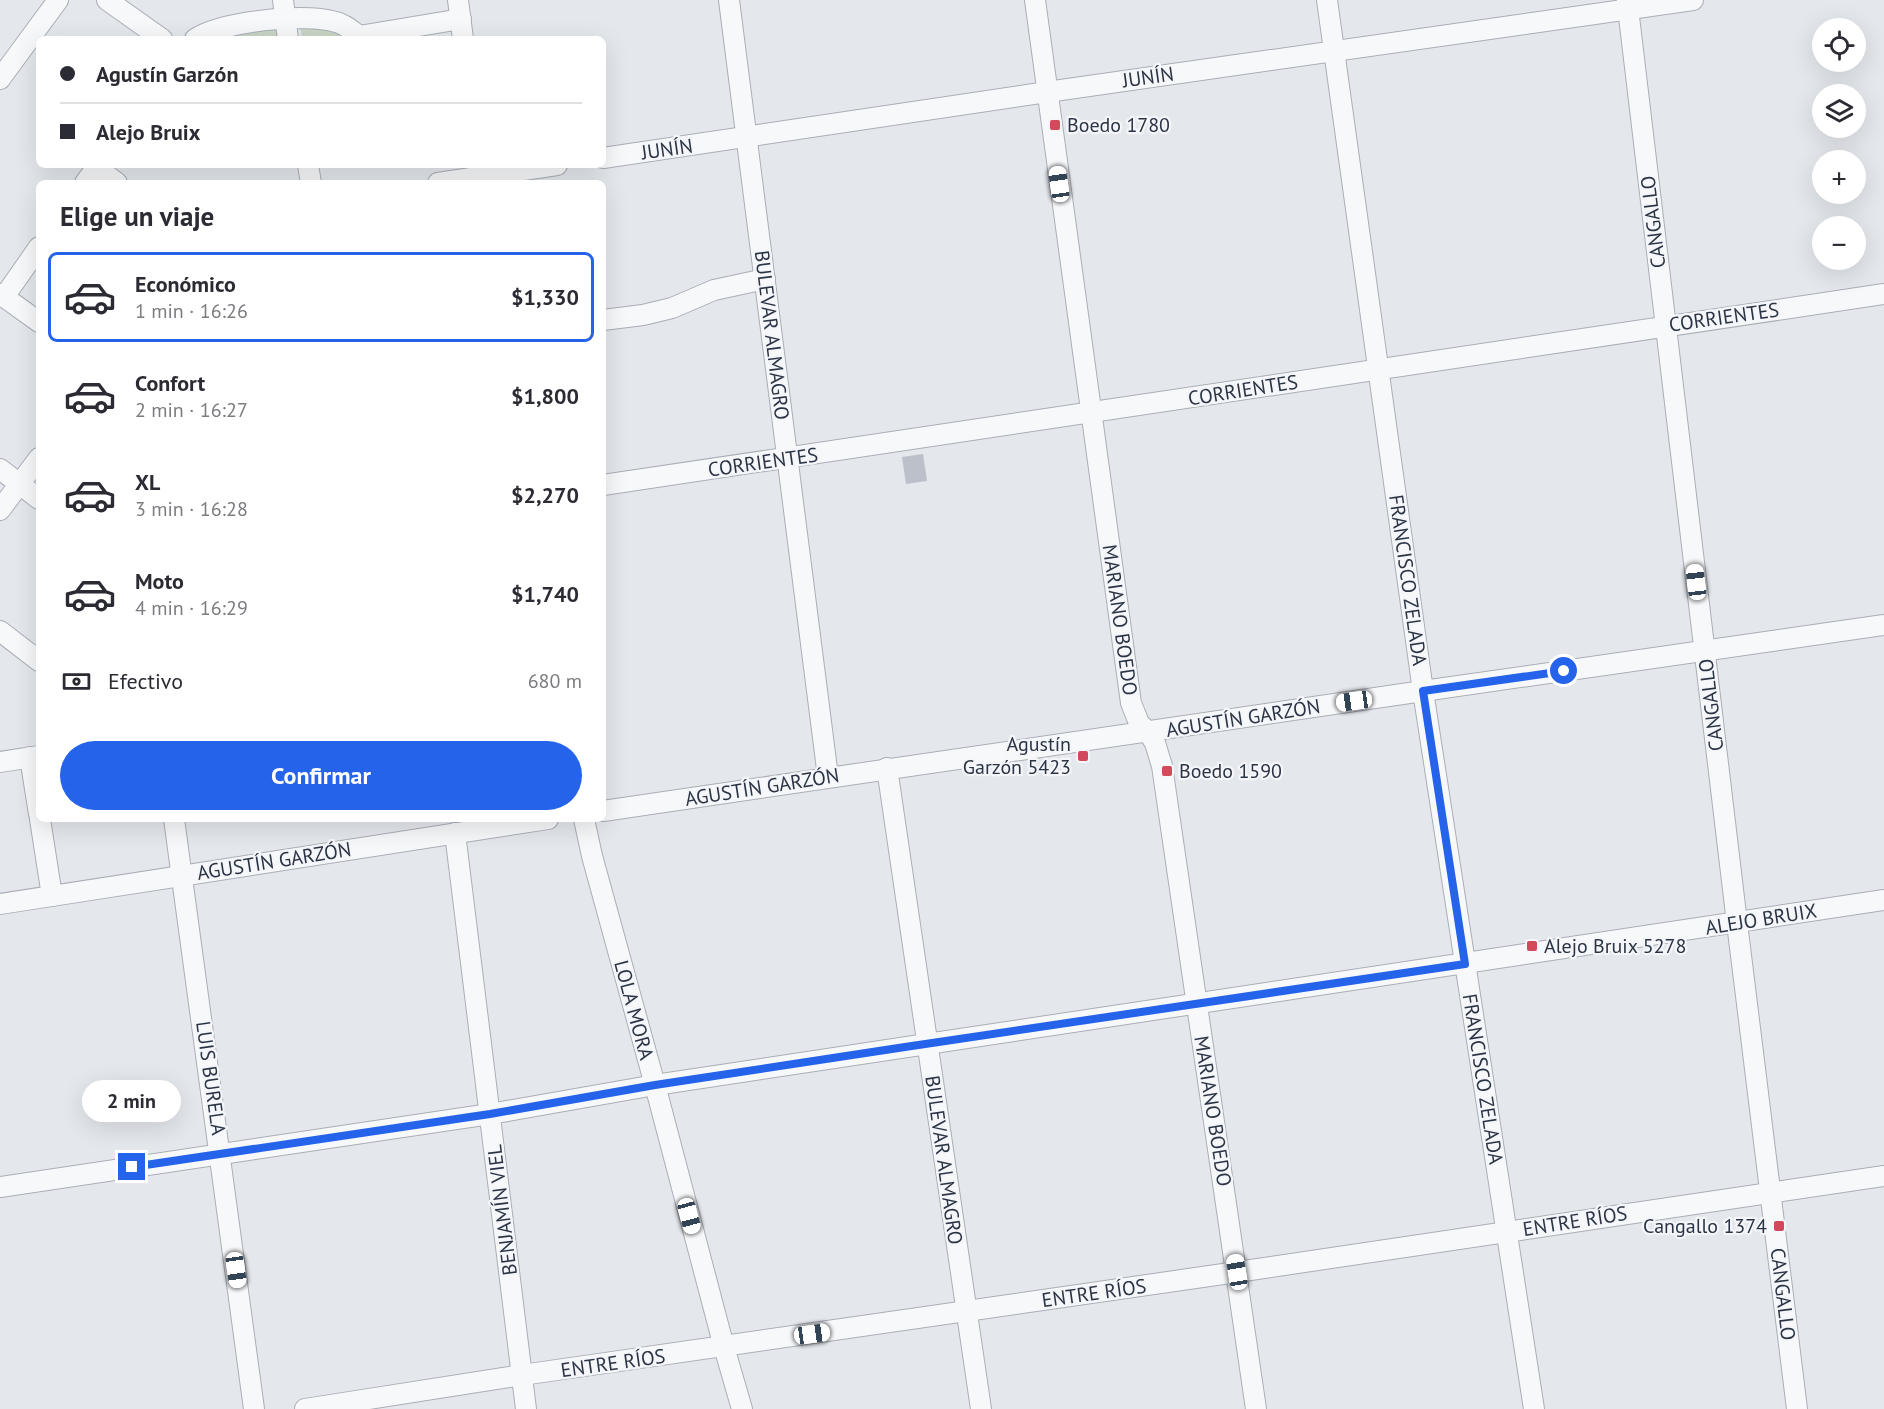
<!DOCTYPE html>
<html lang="es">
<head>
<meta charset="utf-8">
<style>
  body { margin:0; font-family:"PT Sans",sans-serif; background:#f7f7f7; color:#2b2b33; height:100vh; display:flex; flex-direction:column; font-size:22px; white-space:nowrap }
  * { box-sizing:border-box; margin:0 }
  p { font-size:20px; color:#7c7c81 }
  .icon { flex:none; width:33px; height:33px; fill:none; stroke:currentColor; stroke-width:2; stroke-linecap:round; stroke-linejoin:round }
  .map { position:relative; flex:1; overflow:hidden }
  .panel { position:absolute; left:36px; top:180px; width:570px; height:642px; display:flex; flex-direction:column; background:#fff; border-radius:9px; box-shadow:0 6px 24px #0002 }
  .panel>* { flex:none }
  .banner { position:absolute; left:36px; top:36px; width:570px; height:132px; border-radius:9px; box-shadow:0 6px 24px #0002; display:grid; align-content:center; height:132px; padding:0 24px; background:#fff }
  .tools { position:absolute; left:1812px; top:18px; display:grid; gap:12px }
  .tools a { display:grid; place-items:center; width:54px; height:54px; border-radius:50%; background:#fff; box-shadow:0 6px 24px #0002; font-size:30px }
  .end { position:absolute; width:27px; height:27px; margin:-14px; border:8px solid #2563eb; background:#fff; box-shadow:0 0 0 3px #fff }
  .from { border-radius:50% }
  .bubble { position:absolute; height:42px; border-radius:21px; background:#fff; box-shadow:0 6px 24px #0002; font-size:20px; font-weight:700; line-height:42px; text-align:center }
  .car { position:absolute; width:18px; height:36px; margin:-18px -9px; border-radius:8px; box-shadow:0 0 4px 2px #0007; background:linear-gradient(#fff 24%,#345 0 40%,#fff 0 76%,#345 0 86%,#fff 0) }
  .banner b { display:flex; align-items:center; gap:21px; height:57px; font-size:22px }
  .banner b+b { border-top:2px solid #e1e1e2 }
  .banner i { width:15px; height:15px; background:#2b2b33 }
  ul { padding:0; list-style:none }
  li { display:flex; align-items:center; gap:18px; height:90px; margin:0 12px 9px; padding:0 12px; border:3px solid transparent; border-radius:9px }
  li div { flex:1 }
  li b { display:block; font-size:22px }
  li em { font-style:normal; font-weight:700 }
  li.current { border-color:#2563eb }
  li>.icon { width:54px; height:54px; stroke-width:1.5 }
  h2 { padding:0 24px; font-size:27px; line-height:72px }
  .pay { display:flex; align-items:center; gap:15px; height:66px; padding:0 24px; font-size:22px }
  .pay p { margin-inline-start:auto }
  .primary-button { display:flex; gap:12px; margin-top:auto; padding:12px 24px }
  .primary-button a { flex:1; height:69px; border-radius:36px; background:#2563eb; color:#fff; font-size:24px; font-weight:700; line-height:69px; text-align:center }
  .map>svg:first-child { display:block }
  .green { fill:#c9d6c5 }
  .building { fill:#bbc0ca }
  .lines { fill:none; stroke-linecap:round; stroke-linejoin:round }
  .minor-casing { stroke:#a9aeb7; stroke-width:22 }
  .minor { stroke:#f7f8fa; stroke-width:20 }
  .route { stroke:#2563eb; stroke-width:8 }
  .poi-dot { fill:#d1495b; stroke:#f4f6f9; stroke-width:2 }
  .labels { text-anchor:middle; stroke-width:4.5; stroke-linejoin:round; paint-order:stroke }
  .street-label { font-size:20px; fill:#2b3445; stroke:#f4f6f9 }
  .poi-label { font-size:20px; fill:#2b3445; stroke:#f4f6f9; text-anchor:start }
</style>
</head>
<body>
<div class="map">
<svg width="1884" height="1409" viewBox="0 0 1884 1409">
  <rect width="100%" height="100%" fill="#e4e7ec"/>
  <g class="green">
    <path d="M300 24 343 32 347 39H302Z"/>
    <path d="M277 26 281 39H214Z"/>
  </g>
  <path class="building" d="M923 454 927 481 906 484 902 457Z"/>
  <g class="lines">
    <defs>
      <g id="minor">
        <path d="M107 0 162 39"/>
        <path d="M283 0 288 39"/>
        <path d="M458 0 463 39"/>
        <path d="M729 0 828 777"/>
        <path d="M1035 0 1131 703 1139 723 1148 732 1155 743 1162 766 1256 1409"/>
        <path d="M1327 0 1423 691 1534 1409"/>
        <path d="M1627 0 1737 923 1797 1409"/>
        <path d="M359 36 461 19"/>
        <path d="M195 39C222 21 304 13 336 22 345 24 351 30 359 36L357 39"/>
        <path d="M0 79 58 0"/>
        <path d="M603 158 1047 92 1693 0"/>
        <path d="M308 165 311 183"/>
        <path d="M96 167 117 183"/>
        <path d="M85 183 98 165"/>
        <path d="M438 183 557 165"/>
        <path d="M0 294 39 322"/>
        <path d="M4 297 39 247"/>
        <path d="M603 320 643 315 672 308 714 290 765 279"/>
        <path d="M0 469 39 499"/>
        <path d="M603 485 1884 294"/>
        <path d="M0 510 39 458"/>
        <path d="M0 631 39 661"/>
        <path d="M30 757 39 814"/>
        <path d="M0 762 39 756"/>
        <path d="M887 768 981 1409"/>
        <path d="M603 811 1423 691 1884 625"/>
        <path d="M40 819 52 896"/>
        <path d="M174 819 254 1409"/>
        <path d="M584 819 592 856 655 1085 724 1347 742 1409"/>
        <path d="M455 833 526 1409"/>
        <path d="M0 904 548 819"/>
        <path d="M0 1187 490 1114 655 1085 927 1044 1884 900"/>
        <path d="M305 1409 522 1375 1237 1272 1884 1176"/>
      </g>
    </defs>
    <use href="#minor" class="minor-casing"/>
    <use href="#minor" class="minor"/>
  </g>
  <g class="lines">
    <path class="route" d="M132 1167 490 1114 655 1085 905 1047 1465 964 1423 691 1564 671"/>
  </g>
  <g class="poi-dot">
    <rect x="1049" y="119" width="12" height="12" rx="3"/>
    <rect x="1077" y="750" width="12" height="12" rx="3"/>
    <rect x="1161" y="765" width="12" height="12" rx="3"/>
    <rect x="1526" y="940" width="12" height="12" rx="3"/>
    <rect x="1773" y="1220" width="12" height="12" rx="3"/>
  </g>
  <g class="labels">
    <g class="street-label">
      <text transform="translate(1148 77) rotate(-8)" y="7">JUNÍN</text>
      <text transform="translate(667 149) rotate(-8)" y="7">JUNÍN</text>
      <text transform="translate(1653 222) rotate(-97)" y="7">CANGALLO</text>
      <text transform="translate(1724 317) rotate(-8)" y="7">CORRIENTES</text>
      <text transform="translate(772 335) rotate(83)" y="7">BULEVAR ALMAGRO</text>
      <text transform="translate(1243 390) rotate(-9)" y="7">CORRIENTES</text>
      <text transform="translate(763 462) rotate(-8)" y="7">CORRIENTES</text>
      <text transform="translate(1408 580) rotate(82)" y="7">FRANCISCO ZELADA</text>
      <text transform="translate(1120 620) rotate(82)" y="7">MARIANO BOEDO</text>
      <text transform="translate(1711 705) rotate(-97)" y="7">CANGALLO</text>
      <text transform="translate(1243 718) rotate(-9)" y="7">AGUSTÍN GARZÓN</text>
      <text transform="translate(762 787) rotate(-9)" y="7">AGUSTÍN GARZÓN</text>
      <text transform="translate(274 861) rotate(-9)" y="7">AGUSTÍN GARZÓN</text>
      <text transform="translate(1761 919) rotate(-9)" y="7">ALEJO BRUIX</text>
      <text transform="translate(634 1010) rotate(75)" y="7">LOLA MORA</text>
      <text transform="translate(211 1078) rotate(82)" y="7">LUIS BURELA</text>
      <text transform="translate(1483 1079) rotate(81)" y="7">FRANCISCO ZELADA</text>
      <text transform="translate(1213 1111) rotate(81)" y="7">MARIANO BOEDO</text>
      <text transform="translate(944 1160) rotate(82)" y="7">BULEVAR ALMAGRO</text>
      <text transform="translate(502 1210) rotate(-97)" y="7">BENJAMÍN VIEL</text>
      <text transform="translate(1575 1221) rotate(-9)" y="7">ENTRE RÍOS</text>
      <text transform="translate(1094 1293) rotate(-8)" y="7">ENTRE RÍOS</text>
      <text transform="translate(1783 1294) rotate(83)" y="7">CANGALLO</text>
      <text transform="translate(613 1363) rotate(-8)" y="7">ENTRE RÍOS</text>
    </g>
    <g class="poi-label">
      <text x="1067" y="132">Boedo 1780</text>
      <text x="1071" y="751" text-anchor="end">Agustín<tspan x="1071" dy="23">Garzón 5423</tspan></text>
      <text x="1179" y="778">Boedo 1590</text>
      <text x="1544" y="953">Alejo Bruix 5278</text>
      <text x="1767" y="1233" text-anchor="end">Cangallo 1374</text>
    </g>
  </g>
</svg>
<div class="tools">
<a><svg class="icon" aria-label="locate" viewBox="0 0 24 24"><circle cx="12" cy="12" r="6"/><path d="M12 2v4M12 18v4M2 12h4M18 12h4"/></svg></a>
<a><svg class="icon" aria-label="layers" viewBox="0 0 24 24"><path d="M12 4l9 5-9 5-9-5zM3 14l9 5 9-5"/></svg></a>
<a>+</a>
<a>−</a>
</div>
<i class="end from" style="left:1564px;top:671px"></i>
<i class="end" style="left:132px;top:1167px"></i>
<div class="bubble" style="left:82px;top:1080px;width:99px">2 min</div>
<i class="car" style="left:1059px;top:184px;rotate:352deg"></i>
<i class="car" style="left:1696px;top:582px;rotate:353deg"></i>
<i class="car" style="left:1354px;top:701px;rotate:262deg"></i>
<i class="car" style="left:689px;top:1216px;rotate:165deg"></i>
<i class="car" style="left:236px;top:1270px;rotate:172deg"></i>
<i class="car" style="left:1237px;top:1272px;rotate:351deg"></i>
<i class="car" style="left:812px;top:1334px;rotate:82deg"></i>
<div class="banner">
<b><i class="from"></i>Agustín Garzón</b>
<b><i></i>Alejo Bruix</b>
</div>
<section class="panel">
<h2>Elige un viaje</h2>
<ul>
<li class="current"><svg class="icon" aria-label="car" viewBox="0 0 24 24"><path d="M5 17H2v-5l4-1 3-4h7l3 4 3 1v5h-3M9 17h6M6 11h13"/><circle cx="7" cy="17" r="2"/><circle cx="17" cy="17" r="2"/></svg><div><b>Económico</b><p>1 min · 16:26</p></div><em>$1,330</em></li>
<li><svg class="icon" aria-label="car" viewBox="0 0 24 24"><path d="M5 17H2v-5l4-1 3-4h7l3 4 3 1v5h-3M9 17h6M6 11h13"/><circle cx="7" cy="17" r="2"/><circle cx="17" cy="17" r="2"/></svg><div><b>Confort</b><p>2 min · 16:27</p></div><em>$1,800</em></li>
<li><svg class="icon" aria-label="car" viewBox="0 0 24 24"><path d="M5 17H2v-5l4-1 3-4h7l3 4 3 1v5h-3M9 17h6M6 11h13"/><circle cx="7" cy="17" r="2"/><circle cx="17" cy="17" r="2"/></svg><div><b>XL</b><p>3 min · 16:28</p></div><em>$2,270</em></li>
<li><svg class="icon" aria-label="car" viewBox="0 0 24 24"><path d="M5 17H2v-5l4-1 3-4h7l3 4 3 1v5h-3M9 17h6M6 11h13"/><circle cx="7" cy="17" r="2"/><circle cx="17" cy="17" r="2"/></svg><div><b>Moto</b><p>4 min · 16:29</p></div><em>$1,740</em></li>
</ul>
<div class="pay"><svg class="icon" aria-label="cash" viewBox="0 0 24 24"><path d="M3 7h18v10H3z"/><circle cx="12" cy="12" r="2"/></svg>Efectivo<p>680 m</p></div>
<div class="primary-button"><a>Confirmar</a></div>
</section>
</div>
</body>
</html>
